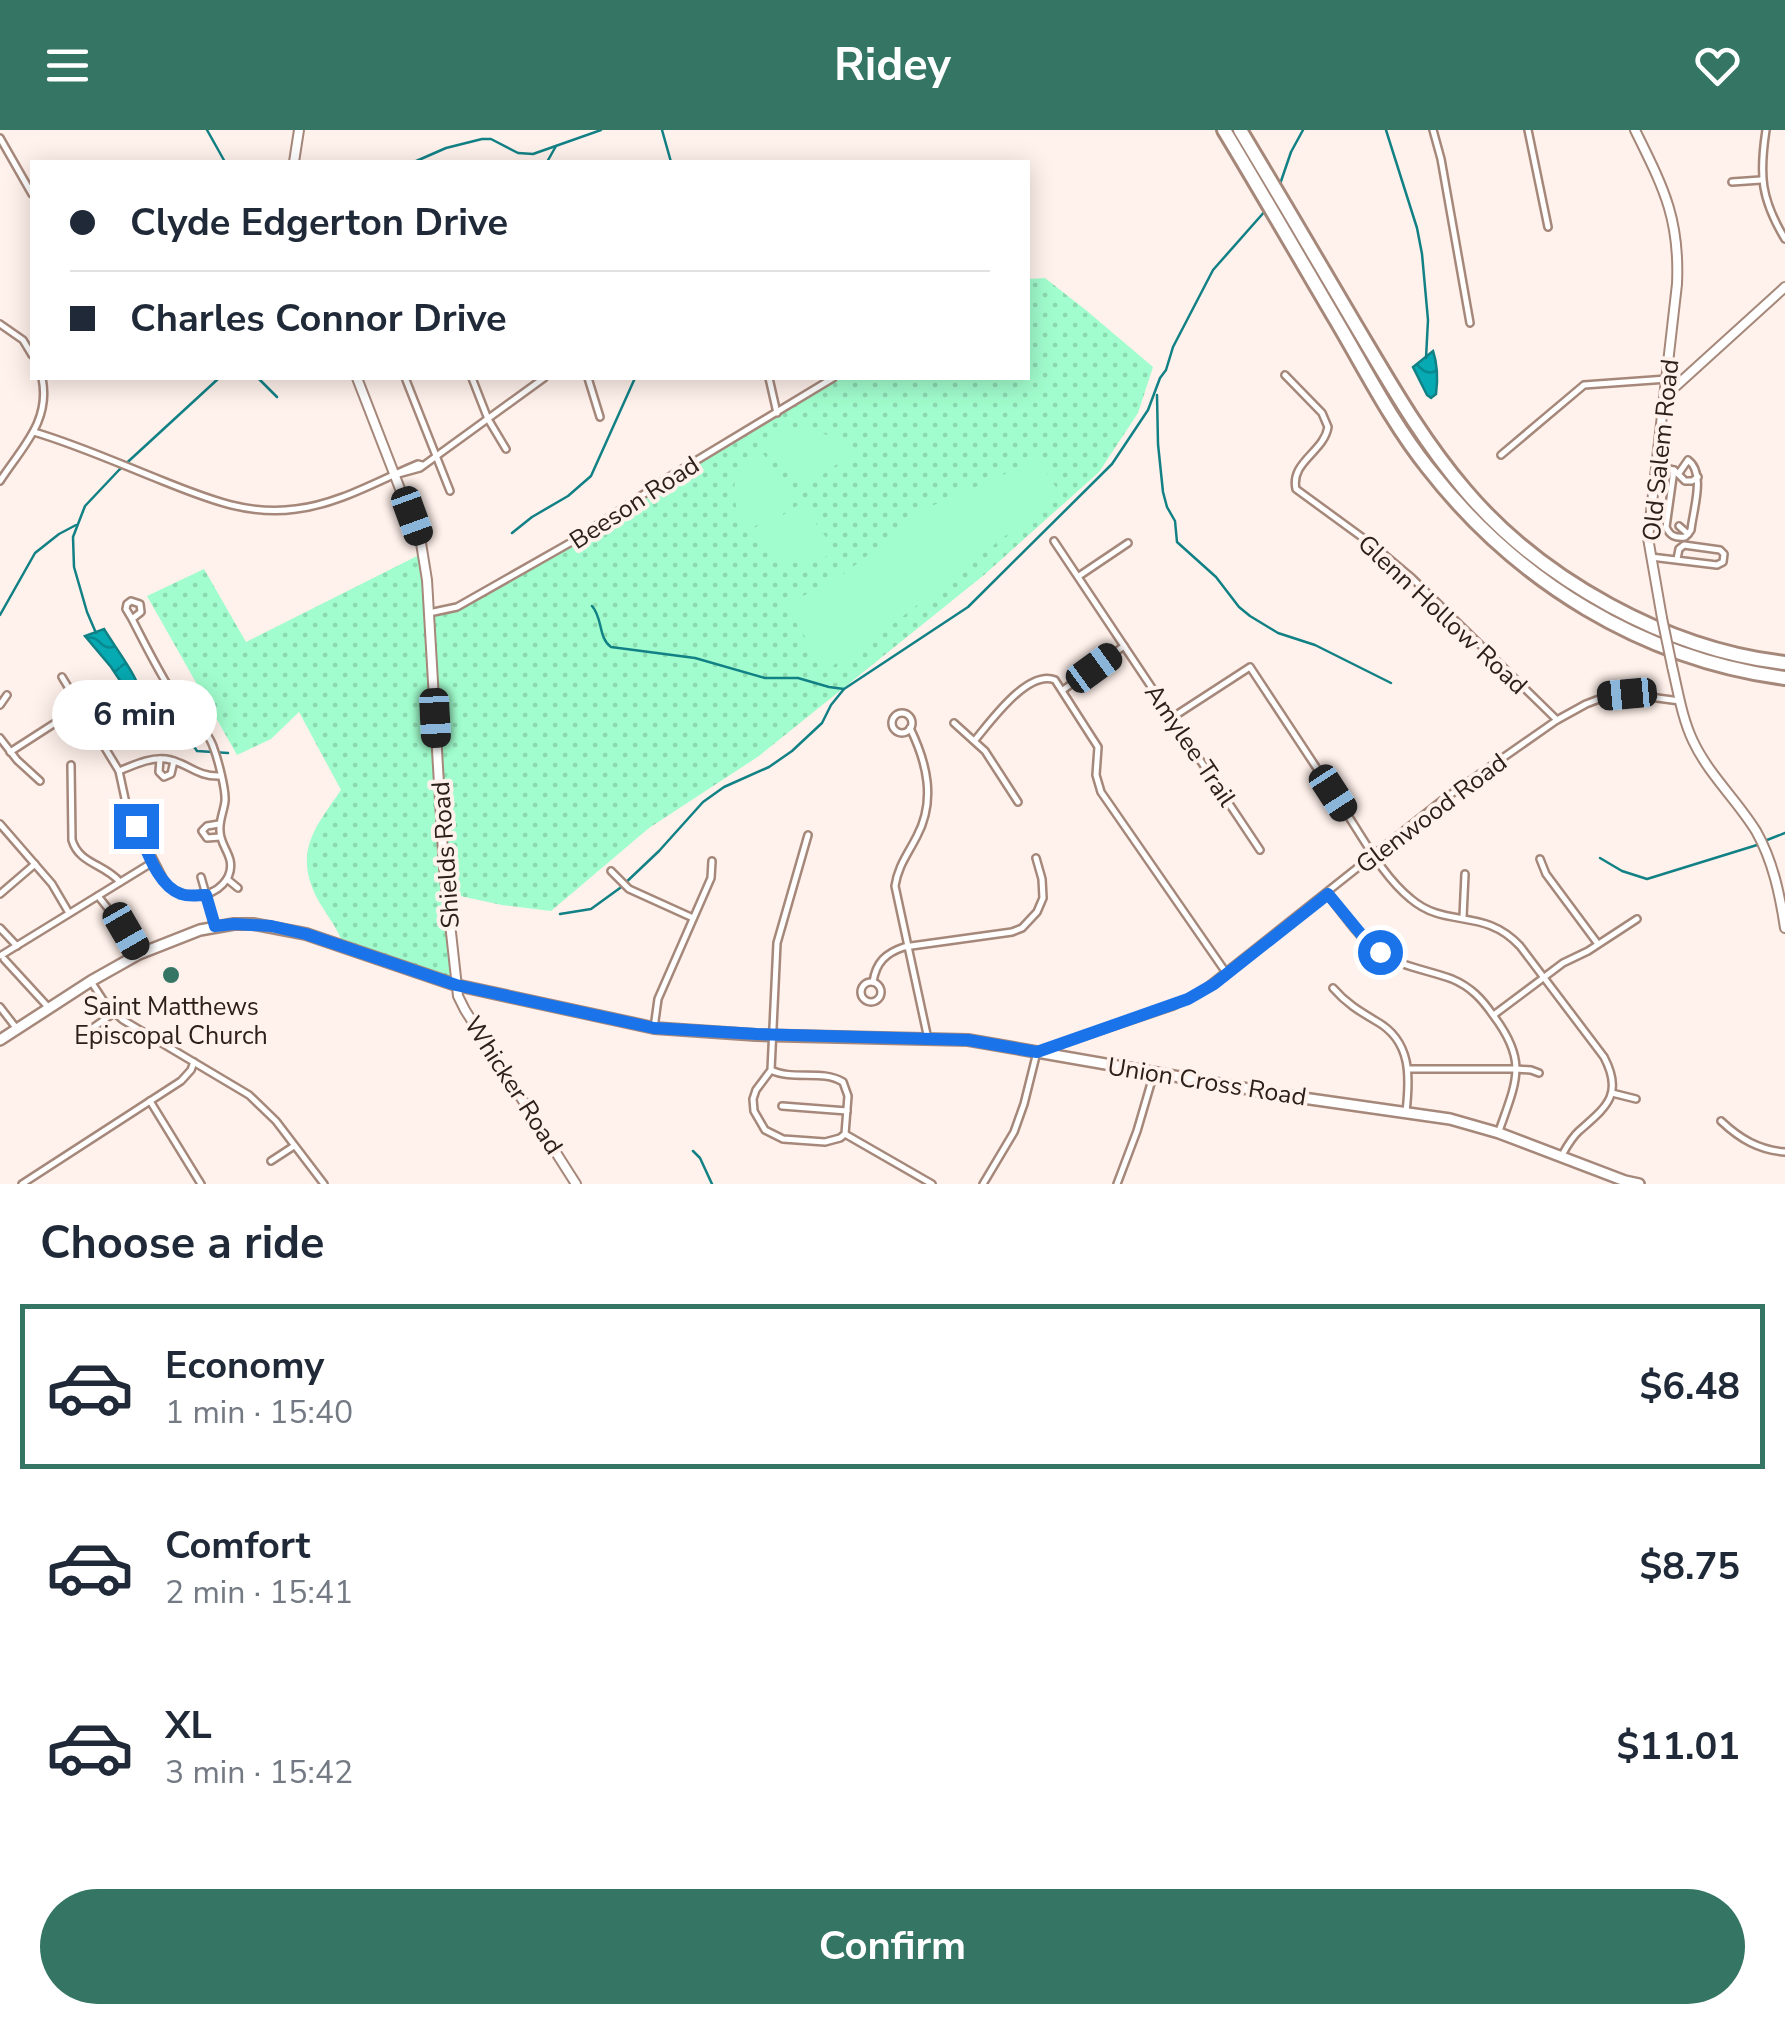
<!DOCTYPE html>
<html lang="en">
<head>
<meta charset="utf-8">
<style>
  body { margin:0; font-family:"Nunito Sans",sans-serif; background:#f6f6f7; color:#1f2937; height:100vh; display:flex; flex-direction:column; font-size:38px; white-space:nowrap }
  * { box-sizing:border-box; margin:0 }
  p { font-size:32px; color:#747a83 }
  .icon { flex:none; width:55px; height:55px; fill:none; stroke:currentColor; stroke-width:2; stroke-linecap:round; stroke-linejoin:round }
  .map { position:relative; height:1054px; overflow:hidden }
  .details { display:flex; flex-direction:column; background:#fff; flex:1 }
  .details>* { flex:none }
  .banner { position:absolute; left:30px; top:30px; width:1000px; height:220px; border-radius:0px; box-shadow:0 5px 25px #0003; display:grid; align-content:center; height:220px; padding:0 40px; background:#fff }
  .end { position:absolute; width:45px; height:45px; margin:-22px; border:12px solid #1a73e8; background:#fff; box-shadow:0 0 0 5px #fff }
  .from { border-radius:50% }
  .bubble { position:absolute; height:70px; border-radius:35px; background:#fff; box-shadow:0 5px 25px #0003; font-size:32px; font-weight:700; line-height:70px; text-align:center }
  .car { position:absolute; width:30px; height:60px; margin:-30px -15px; border-radius:12px; box-shadow:0 0 8px 2px #0007; background:linear-gradient(#222 24%,#8ab4d8 0 40%,#222 0 76%,#8ab4d8 0 86%,#222 0) }
  .banner b { display:flex; align-items:center; gap:35px; height:95px; font-size:38px }
  .banner b+b { border-top:2px solid #e0e1e3 }
  .banner i { width:25px; height:25px; background:#1f2937 }
  ul { padding:0; list-style:none }
  li { display:flex; align-items:center; gap:30px; height:165px; margin:0 20px 15px; padding:0 20px; border:5px solid transparent; border-radius:0px }
  li div { flex:1 }
  li b { display:block; font-size:38px }
  li em { font-style:normal; font-weight:700 }
  li.active { border-color:#347563 }
  li>.icon { width:90px; height:90px; stroke-width:1.5 }
  h2 { padding:0 40px; font-size:45px; line-height:120px }
  .action { display:flex; gap:20px; margin-top:auto; padding:20px 40px }
  .action a { flex:1; height:115px; border-radius:60px; background:#347563; color:#fff; font-size:40px; font-weight:700; line-height:115px; text-align:center }
  header { display:flex; justify-content:space-between; align-items:center; height:130px; padding:0 40px; background:#347563; color:#fff; font-size:45px; font-weight:700 }
  .map>svg:first-child { display:block }
  .grass { fill:url(#grass-dots) }
  .pitch { fill:#a1fdcd }
  .water { fill:url(#water-waves); stroke:#118185; stroke-width:2.5 }
  .lines { fill:none; stroke-linecap:round; stroke-linejoin:round }
  .stream { stroke:#118185; stroke-width:2.5 }
  .minor-casing { stroke:#a6887b; stroke-width:10 }
  .tertiary-casing { stroke:#a6887b; stroke-width:12 }
  .secondary-casing { stroke:#a6887b; stroke-width:14 }
  .motorway-casing { stroke:#a6887b; stroke-width:18 }
  .minor { stroke:#fff; stroke-width:5 }
  .tertiary { stroke:#fff; stroke-width:8 }
  .secondary { stroke:#fff; stroke-width:9 }
  .motorway { stroke:#fff; stroke-width:12 }
  .tertiary-bridge-casing { stroke:#a6887b; stroke-width:12; stroke-linecap:butt }
  .tertiary-bridge { stroke:#fff; stroke-width:8 }
  .route { stroke:#1a73e8; stroke-width:12 }
  .poi-dot { fill:#347563; stroke:#fff1eb; stroke-width:4 }
  .labels { text-anchor:middle; stroke-width:8; stroke-linejoin:round; paint-order:stroke }
  .street-label { font-size:25px; fill:#2c201b; stroke:#fff1eb }
  .poi-label { font-size:25px; fill:#2c201b; stroke:#fff1eb }
</style>
</head>
<body>
<header><svg class="icon" aria-label="menu" viewBox="0 0 24 24"><path d="M4 6h16M4 12h16M4 18h16"/></svg>Ridey<svg class="icon" aria-label="heart" viewBox="0 0 24 24"><path d="M12 20l-8-8c-3-5 5-10 8-4 3-6 11-1 8 4z"/></svg></header>
<div class="map">
<svg width="1785" height="1054" viewBox="0 0 1785 1054">
  <defs>
    <pattern id="grass-dots" width="8" height="8" patternUnits="userSpaceOnUse" patternTransform="scale(2.5)"><rect width="8" height="8" fill="#a1fdcd"/><path d="M2 2h.1M6 6h.1" fill="none" stroke="#8bd9af" stroke-width="1.8" stroke-linecap="round"/></pattern>
    <pattern id="water-waves" width="16" height="10" patternUnits="userSpaceOnUse" patternTransform="scale(2.5)"><rect width="16" height="10" fill="#06aab3"/><path d="M0 5q4-4 8 0t8 0" fill="none" stroke="#078a91"/></pattern>
  </defs>
  <rect width="100%" height="100%" fill="#fff1eb"/>
  <path class="grass" d="M1045 148 1087 181 1153 237 1138 283 1099 342 984 445 759 626 649 698 551 781 502 775 460 766 447 767 456 855 342 812C337 797 326 784 318 770 293 723 314 699 341 660L299 582 271 609 237 625 147 466 204 439 246 512 419 425 429 482 446 480 575 410 674 344 833 248H1028V149Z"/>
  <g class="pitch">
    <path d="M798 299C821 299 835 307 851 324L803 359 766 312 786 301Z"/>
    <path d="M758 317 794 365 748 402C728 370 728 342 758 317Z"/>
    <path d="M1037 330 1060 363 870 512 826 540 785 475 840 447 927 378Z"/>
    <path d="M801 373 836 421C803 442 777 435 752 406Z"/>
  </g>
  <g class="water">
    <path d="M1433 221C1438 236 1438 249 1436 264L1431 268 1427 265 1413 237Z"/>
    <path d="M104 499C118 522 139 547 144 573H139L127 561 111 537 85 506Z"/>
  </g>
  <g class="lines">
    <g class="stream">
      <path d="M207 0 225 32"/>
      <path d="M662 0 671 32"/>
      <path d="M1386 0 1417 98 1422 124 1428 190 1426 228"/>
      <path d="M414 32 446 18 482 9H491L518 23 533 24 601 0"/>
      <path d="M547 32 556 16"/>
      <path d="M1279 57 1291 22 1303 0"/>
      <path d="M258 248 277 267"/>
      <path d="M1157 265 1158 314 1163 362 1167 377 1175 391 1177 412 1216 447 1239 477 1250 486 1278 503 1315 515 1391 553"/>
      <path d="M512 403 532 387 568 366 591 346 635 248"/>
      <path d="M592 476C603 488 598 508 611 517L695 528 765 548H798L829 557 844 559"/>
      <path d="M0 485 35 423 59 404 76 395"/>
      <path d="M96 503 87 482 74 437 73 407 85 376 119 340 219 248"/>
      <path d="M145 570 149 580 169 585 176 590 197 621 228 623"/>
      <path d="M1767 710 1785 703"/>
      <path d="M1600 728 1622 741 1647 749 1757 715"/>
      <path d="M560 784 591 779 620 758 659 721 703 672 724 657 769 637 792 621 822 593 831 575 844 559 968 477 1112 334 1148 280 1160 248 1166 240 1173 217 1213 140 1266 80"/>
      <path d="M693 1021 700 1028 712 1054"/>
    </g>
    <defs>
      <g id="minor">
        <path d="M1433 0 1441 29 1470 193"/>
        <path d="M1528 0 1548 97"/>
        <path d="M1766 0C1759 46 1761 69 1785 109"/>
        <path d="M0 8 32 64"/>
        <path d="M1732 52 1761 50"/>
        <path d="M0 194 23 210 32 225"/>
        <path d="M1285 245 1322 283 1328 297C1324 322 1290 332 1296 359L1374 416 1412 448 1557 590"/>
        <path d="M472 248 488 289 506 319"/>
        <path d="M588 248 600 287"/>
        <path d="M769 248 777 283"/>
        <path d="M406 250 450 361"/>
        <path d="M34 302C78 315 120 334 163 351 206 368 248 386 296 379 339 374 379 350 418 334L422 335"/>
        <path d="M1501 325 1584 255 1667 249"/>
        <path d="M1658 337 1674 340 1685 351H1692L1698 347"/>
        <path d="M1674 340 1666 397C1670 406 1675 408 1685 407L1688 404"/>
        <path d="M1679 343 1688 330C1706 343 1693 380 1691 400L1688 404"/>
        <path d="M398 344 420 338 544 248"/>
        <path d="M0 351C22 317 51 291 42 248"/>
        <path d="M1679 396 1688 404"/>
        <path d="M1054 411 1260 720"/>
        <path d="M1651 427 1717 435 1723 432 1724 424 1720 420 1684 415 1679 419 1677 429"/>
        <path d="M1079 446 1128 413"/>
        <path d="M429 483 457 477 575 410 674 344 833 248"/>
        <path d="M62 547 119 641 127 678 165 752C175 763 184 766 199 765 217 764 234 749 230 730 227 719 220 712 220 701 219 690 224 681 225 671 226 660 218 630 214 619 208 599 189 586 177 570 160 545 146 516 132 489L126 479 127 474 131 471 140 474 141 482 132 489"/>
        <path d="M1063 560 1124 516"/>
        <path d="M0 575 7 565"/>
        <circle cx="902" cy="593" r="10"/>
        <path d="M1173 587 1250 537C1282 586 1315 635 1347 684 1366 713 1384 747 1411 769 1446 799 1484 777 1520 816L1604 927C1624 965 1606 977 1579 1001 1571 1008 1566 1018 1561 1027"/>
        <path d="M90 591 102 584 108 588 107 596 97 603"/>
        <path d="M954 593 985 621 1018 672"/>
        <path d="M910 598C927 633 936 670 917 706 908 724 898 736 895 756L928 909"/>
        <path d="M0 608 17 630 40 651"/>
        <path d="M975 610C991 591 1028 539 1055 550L1098 617 1096 645 1101 662 1227 844"/>
        <path d="M10 622 80 577"/>
        <path d="M160 629 159 642 164 647 171 644 174 631"/>
        <path d="M71 635 72 710C79 734 105 734 120 752"/>
        <path d="M119 641C134 635 150 627 166 629 187 632 196 647 220 646"/>
        <path d="M0 694 52 754 69 783"/>
        <path d="M219 694 207 696 202 701 207 708 220 707"/>
        <path d="M144 714 157 709"/>
        <path d="M1540 729 1546 744 1598 814"/>
        <path d="M611 741 629 759 693 788"/>
        <path d="M201 747 215 796"/>
        <path d="M227 749 238 758"/>
        <path d="M0 764 35 734"/>
        <path d="M1327 764C1343 783 1359 809 1379 822 1401 837 1428 840 1452 849 1471 857 1482 869 1493 885 1528 931 1517 950 1499 1001"/>
        <path d="M98 766 126 801 139 824"/>
        <path d="M1463 787 1465 744"/>
        <path d="M0 798 17 816"/>
        <path d="M0 826 153 732"/>
        <path d="M4 829 49 878"/>
        <path d="M873 852C876 832 886 823 904 817L1012 802 1022 798 1037 782 1043 768 1042 749 1036 728"/>
        <circle cx="871" cy="862" r="10"/>
        <path d="M92 853 107 876 123 890 249 965 276 991 324 1054"/>
        <path d="M1333 858C1346 873 1359 881 1376 891 1412 911 1410 947 1406 982"/>
        <path d="M0 877 17 899"/>
        <path d="M1495 884 1563 833 1588 821 1637 789"/>
        <path d="M654 898 658 869 711 748 712 731"/>
        <path d="M81 906 114 883"/>
        <path d="M1409 939H1516L1531 940 1539 943"/>
        <path d="M771 940C793 951 822 939 843 952L848 966 845 1004 840 1008 825 1012 783 1009 765 1000 754 981 753 969 756 960 771 940 777 813 808 705"/>
        <path d="M1612 963 1636 969"/>
        <path d="M150 971 201 1054"/>
        <path d="M782 976 847 981"/>
        <path d="M1721 991C1740 1009 1759 1020 1785 1022"/>
        <path d="M845 1004 932 1054"/>
        <path d="M271 1031 294 1016"/>
        <path d="M22 1054 181 951 191 940 194 932"/>
        <path d="M983 1054 1014 1002 1024 974 1037 922 1173 876 1201 862 1444 669 1557 590 1586 574 1607 566 1627 564 1680 571"/>
        <path d="M1117 1054 1137 1001 1154 943"/>
      </g>
      <g id="tertiary">
        <path d="M1635 0C1663 57 1680 88 1677 154L1648 408 1662 488"/>
        <path d="M294 32 299 0"/>
        <path d="M357 248 421 413 427 450 444 739 458 866 465 880 576 1054"/>
        <path d="M1666 261 1676 256 1785 157"/>
        <path d="M1672 536C1678 561 1682 588 1693 611 1709 645 1737 670 1756 701 1773 731 1780 765 1785 798"/>
      </g>
      <path id="secondary" d="M0 910 91 851 139 824 200 800 234 794H253L306 804 456 855 654 898 756 905 968 910 1289 966 1450 989 1499 1003 1625 1051 1639 1054"/>
      <g id="motorway">
        <path d="M1224 0C1262 63 1299 127 1336 190 1365 239 1392 293 1428 338 1516 451 1642 529 1785 548"/>
        <path d="M1240 0C1279 65 1318 131 1356 196 1390 253 1422 310 1465 360 1541 450 1668 520 1785 533"/>
      </g>
    </defs>
    <use href="#minor" class="minor-casing"/>
    <use href="#tertiary" class="tertiary-casing"/>
    <use href="#secondary" class="secondary-casing"/>
    <use href="#motorway" class="motorway-casing"/>
    <use href="#minor" class="minor"/>
    <use href="#tertiary" class="tertiary"/>
    <use href="#secondary" class="secondary"/>
    <use href="#motorway" class="motorway"/>
    <defs>
      <path id="tertiary-bridge" d="M1662 488 1672 536"/>
    </defs>
    <use href="#tertiary-bridge" class="tertiary-bridge-casing"/>
    <use href="#tertiary-bridge" class="tertiary-bridge"/>
  </g>
  <g class="lines">
    <path class="route" d="M136 696C146 717 157 756 181 764 189 767 198 765 206 765L215 796 234 794 271 796 306 804 456 855 654 898 756 904 968 910 1037 922 1188 869 1214 854 1328 764 1365 809 1380 822"/>
  </g>
  <circle class="poi-dot" cx="171" cy="845" r="10"/>
  <g class="labels">
    <g class="street-label">
      <text transform="translate(1660 320) rotate(-84)" y="9">Old Salem Road</text>
      <text transform="translate(634 372) rotate(-33)" y="9">Beeson Road</text>
      <text transform="translate(1443 484) rotate(43)" y="9">Glenn Hollow Road</text>
      <text transform="translate(1191 615) rotate(56)" y="9">Amylee Trail</text>
      <text transform="translate(1431 683) rotate(-37)" y="9">Glenwood Road</text>
      <text transform="translate(445 725) rotate(-94)" y="9">Shields Road</text>
      <text transform="translate(1207 951) rotate(9)" y="9">Union Cross Road</text>
      <text transform="translate(514 955) rotate(57)" y="9">Whicker Road</text>
    </g>
    <g class="poi-label">
      <text x="171" y="885">Saint Matthews<tspan x="171" dy="29">Episcopal Church</tspan></text>
    </g>
  </g>
</svg>
<i class="end from" style="left:1380px;top:822px"></i>
<i class="end" style="left:136px;top:696px"></i>
<div class="bubble" style="left:52px;top:550px;width:165px">6 min</div>
<i class="car" style="left:412px;top:386px;rotate:160deg"></i>
<i class="car" style="left:1094px;top:538px;rotate:54deg"></i>
<i class="car" style="left:1627px;top:564px;rotate:265deg"></i>
<i class="car" style="left:435px;top:588px;rotate:177deg"></i>
<i class="car" style="left:1333px;top:663px;rotate:147deg"></i>
<i class="car" style="left:126px;top:801px;rotate:150deg"></i>
<div class="banner">
<b><i class="from"></i>Clyde Edgerton Drive</b>
<b><i></i>Charles Connor Drive</b>
</div>
</div>
<section class="details">
<h2>Choose a ride</h2>
<ul>
<li class="active"><svg class="icon" aria-label="car" viewBox="0 0 24 24"><path d="M5 17H2v-5l4-1 3-4h7l3 4 3 1v5h-3M9 17h6M6 11h13"/><circle cx="7" cy="17" r="2"/><circle cx="17" cy="17" r="2"/></svg><div><b>Economy</b><p>1 min · 15:40</p></div><em>$6.48</em></li>
<li><svg class="icon" aria-label="car" viewBox="0 0 24 24"><path d="M5 17H2v-5l4-1 3-4h7l3 4 3 1v5h-3M9 17h6M6 11h13"/><circle cx="7" cy="17" r="2"/><circle cx="17" cy="17" r="2"/></svg><div><b>Comfort</b><p>2 min · 15:41</p></div><em>$8.75</em></li>
<li><svg class="icon" aria-label="car" viewBox="0 0 24 24"><path d="M5 17H2v-5l4-1 3-4h7l3 4 3 1v5h-3M9 17h6M6 11h13"/><circle cx="7" cy="17" r="2"/><circle cx="17" cy="17" r="2"/></svg><div><b>XL</b><p>3 min · 15:42</p></div><em>$11.01</em></li>
</ul>
<div class="action"><a>Confirm</a></div>
</section>
</body>
</html>
